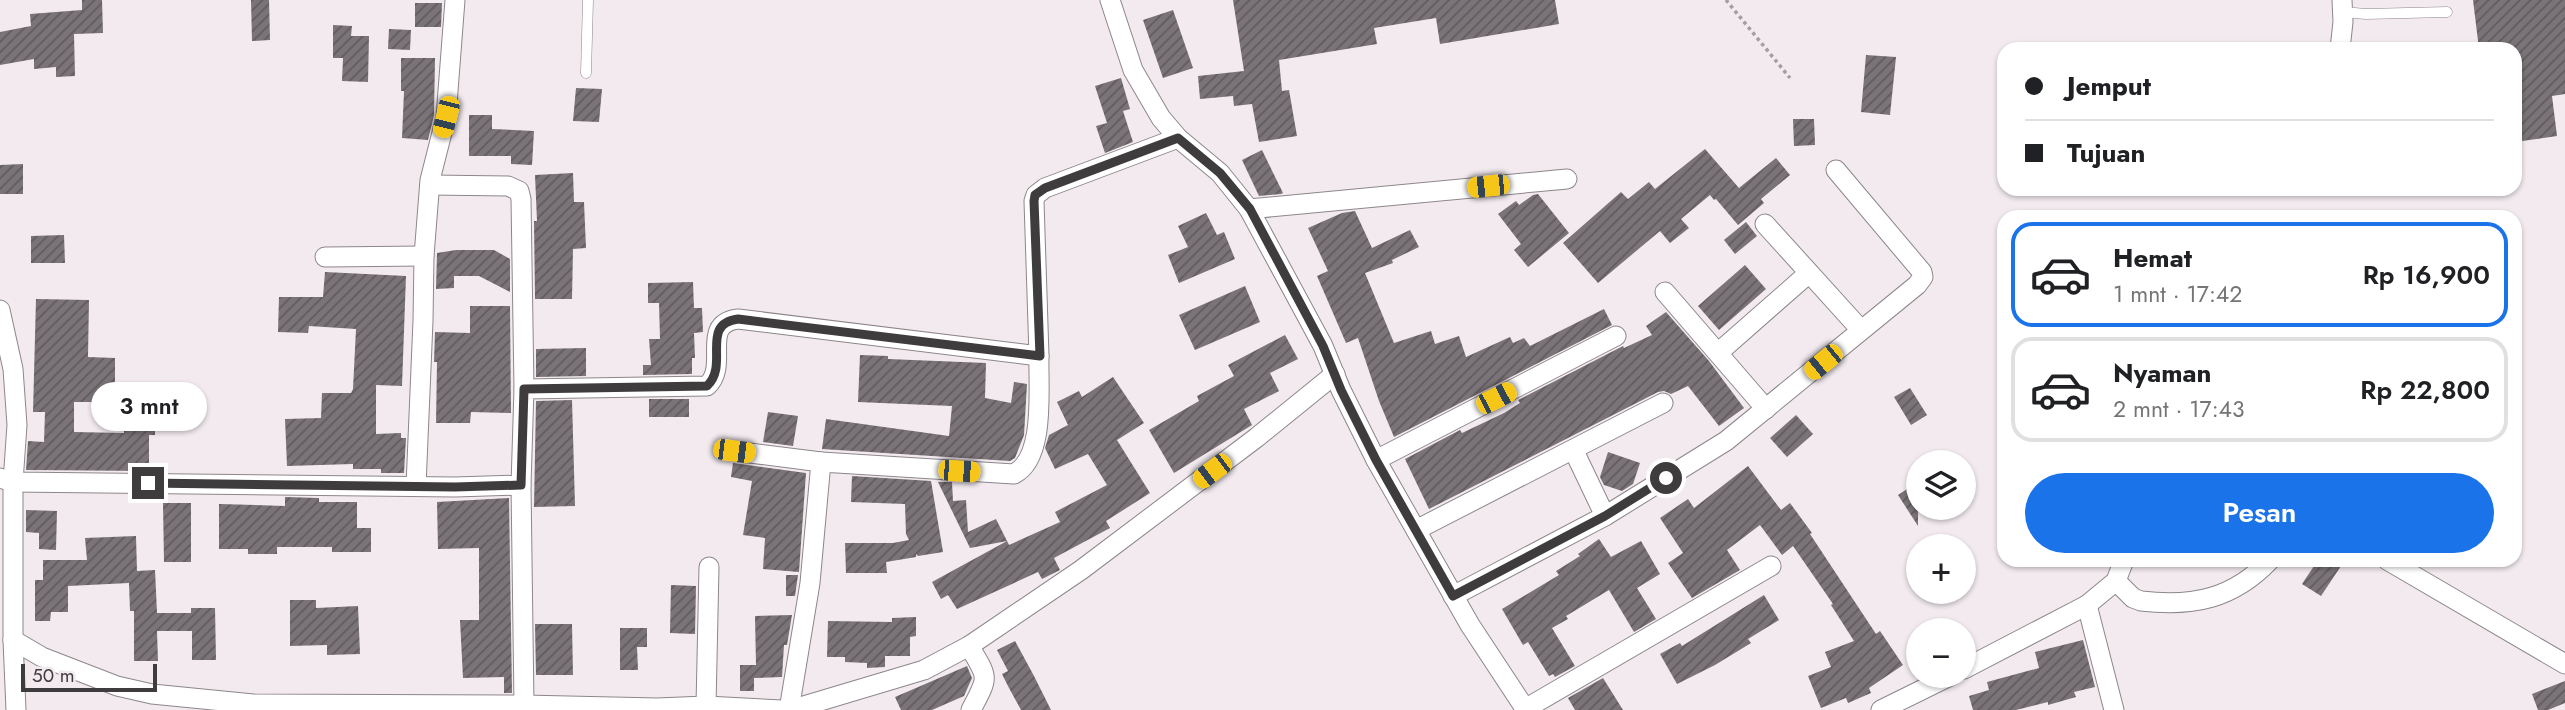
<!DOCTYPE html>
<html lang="id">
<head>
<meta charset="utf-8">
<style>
  body { margin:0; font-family:Jost,sans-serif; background:#f6f6f6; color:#202124; height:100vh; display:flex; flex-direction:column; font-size:26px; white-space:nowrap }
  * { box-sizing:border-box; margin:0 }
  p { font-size:23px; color:#757577 }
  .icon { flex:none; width:38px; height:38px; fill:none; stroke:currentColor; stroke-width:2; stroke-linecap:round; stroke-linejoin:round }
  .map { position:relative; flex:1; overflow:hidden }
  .side { position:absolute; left:1997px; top:210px; width:525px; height:357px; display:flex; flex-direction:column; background:#fff; border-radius:21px; box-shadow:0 2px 5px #0004 }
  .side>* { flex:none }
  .hud { position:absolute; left:1997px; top:42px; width:525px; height:154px; border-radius:21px; box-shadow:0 2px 5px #0004; display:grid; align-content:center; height:154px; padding:0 28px; background:#fff }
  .fabs { position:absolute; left:1906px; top:450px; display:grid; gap:14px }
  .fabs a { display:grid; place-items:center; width:70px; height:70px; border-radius:50%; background:#fff; box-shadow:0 2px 5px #0004; font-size:35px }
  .scale { position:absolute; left:21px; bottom:18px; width:136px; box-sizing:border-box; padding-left:7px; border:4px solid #3f3c3e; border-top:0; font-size:19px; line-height:24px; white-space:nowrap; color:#3f3c3e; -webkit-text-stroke:5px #f2eaef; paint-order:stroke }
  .end { position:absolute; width:32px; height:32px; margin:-16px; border:9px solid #3f3c3e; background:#fff; box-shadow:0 0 0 4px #fff }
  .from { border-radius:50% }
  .bubble { position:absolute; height:49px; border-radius:24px; background:#fff; box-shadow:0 2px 5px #0004; font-size:23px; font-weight:600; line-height:49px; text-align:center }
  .car { position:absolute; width:21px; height:42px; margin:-21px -10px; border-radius:9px; box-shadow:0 0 5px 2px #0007; background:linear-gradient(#f5c518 24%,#345 0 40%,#f5c518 0 76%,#345 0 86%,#f5c518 0) }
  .hud b { display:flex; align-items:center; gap:24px; height:66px; font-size:26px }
  .hud b+b { border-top:2px solid #e0e0e0 }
  .hud i { width:18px; height:18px; background:#202124 }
  ul { padding:12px 0 0; list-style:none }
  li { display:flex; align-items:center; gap:21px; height:105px; margin:0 14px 10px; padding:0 14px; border:4px solid #e0e0e0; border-radius:21px }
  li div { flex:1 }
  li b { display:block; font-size:26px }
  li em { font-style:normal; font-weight:600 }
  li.selected { border-color:#1a73e8 }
  li>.icon { width:63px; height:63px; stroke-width:1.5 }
  .button { display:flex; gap:14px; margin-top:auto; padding:14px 28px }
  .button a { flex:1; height:80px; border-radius:42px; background:#1a73e8; color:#fff; font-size:28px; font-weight:600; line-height:80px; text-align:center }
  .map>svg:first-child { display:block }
  .building { fill:url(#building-hatch) }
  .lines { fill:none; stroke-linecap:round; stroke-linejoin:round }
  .service-casing { stroke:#8d868a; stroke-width:11 }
  .minor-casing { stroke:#8d868a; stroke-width:21 }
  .path { stroke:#a39ea1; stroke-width:3.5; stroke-dasharray:3.5 3.5; stroke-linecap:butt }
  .service { stroke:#fff; stroke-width:10 }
  .minor { stroke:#fff; stroke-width:19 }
  .route { stroke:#3f3c3e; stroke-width:9 }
</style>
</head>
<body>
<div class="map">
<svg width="2565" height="710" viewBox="0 0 2565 710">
  <defs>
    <pattern id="building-hatch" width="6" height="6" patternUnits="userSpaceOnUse" patternTransform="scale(1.75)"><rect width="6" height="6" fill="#7a7377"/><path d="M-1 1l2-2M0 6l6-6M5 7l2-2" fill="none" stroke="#605b5e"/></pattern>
  </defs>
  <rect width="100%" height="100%" fill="#f2eaef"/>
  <g class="building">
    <path d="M82 0H102L103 33 74 34 75 76 56 77V67L34 69V59L0 65V32L31 26 30 14 82 10Z"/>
    <path d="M251 0H269L270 40 252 41Z"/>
    <path d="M1233 0H1555L1559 24 1440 44 1436 18 1374 28 1377 44 1279 60 1282 91 1289 90 1297 136 1259 142 1252 104 1234 106 1233 96 1200 99 1198 76 1244 71Z"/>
    <path d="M2473 0H2565V94L2552 96 2557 136 2515 142V49H2479Z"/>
    <path d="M415 3H442L441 27H415Z"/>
    <path d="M1173 10 1193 68 1163 78 1143 20Z"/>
    <path d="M333 25 352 26 351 36H369L368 82 342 81 343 58H333Z"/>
    <path d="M389 29 411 30 410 50 388 49Z"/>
    <path d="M1866 55 1896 57 1890 115 1861 112Z"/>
    <path d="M401 58H435L434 115 428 140 402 138 404 91H401Z"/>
    <path d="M1121 78 1130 109 1123 111 1133 142 1105 153 1096 126 1107 123 1095 86Z"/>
    <path d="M576 88 602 89 599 122 573 121Z"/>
    <path d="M469 115H492V129L534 131 532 165 511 164V156H469Z"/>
    <path d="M1793 119H1814L1815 145 1794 146Z"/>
    <path d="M1705 149 1739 188 1776 158 1790 175 1761 199 1764 203 1738 225 1716 199 1714 200 1710 195 1681 219 1689 228 1670 243 1660 231 1598 283 1563 243 1621 192 1628 199 1649 182 1655 189Z"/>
    <path d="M1262 150 1283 193 1281 194 1259 196 1242 160Z"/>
    <path d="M23 164V194H0V165Z"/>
    <path d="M573 173 574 202H584L586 248 573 249 572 299H535L534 221H537L535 175Z"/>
    <path d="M1538 194 1569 233 1528 267 1514 250 1521 244 1498 214 1516 201 1519 205 1533 195Z"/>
    <path d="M1355 211 1372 248 1410 230 1419 247 1392 260 1393 263 1365 273 1394 343 1431 331 1435 344 1459 336 1466 357 1510 337 1513 343 1524 338 1530 346 1604 309 1612 325 1394 437 1379 401 1358 338 1346 343 1317 276 1328 271 1308 228 1342 213Z"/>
    <path d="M1206 213 1217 235 1224 232 1235 259 1179 283 1168 255 1188 247 1178 226Z"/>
    <path d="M1746 222 1757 236 1735 254 1724 240Z"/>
    <path d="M64 235 65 263H31V236Z"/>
    <path d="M456 250H494L510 259V292L479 276H454V288L436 289 437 253Z"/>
    <path d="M1745 265 1766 289 1719 330 1698 306Z"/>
    <path d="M325 272 406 276 402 386 376 385V434L401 433V438H406L404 473H381V469H353V464L287 466 285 419 321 418 322 393H351L353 389 356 329 309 326 308 333 278 332 279 297H323Z"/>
    <path d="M693 282 694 308H702L703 332 694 333 695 358H692V374L643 375V365H651L649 339H660L659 303H648V283Z"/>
    <path d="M1245 286 1260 322 1195 350 1179 315Z"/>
    <path d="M36 299 89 300 88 357 115 358V402H74V432L124 433V406L155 407V435H149V471L26 470 28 441 44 442 45 412H33Z"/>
    <path d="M470 306H510L511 413 471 412 470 423H436L437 362H434L435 332 470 333Z"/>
    <path d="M1666 312 1709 361 1744 408 1719 426 1688 386 1671 394 1664 391 1658 392 1429 509 1405 459 1460 430 1462 433 1504 413 1520 403 1518 400 1623 346 1624 348 1652 335 1646 326Z"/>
    <path d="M1285 335 1298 359 1270 373 1279 391 1244 409 1252 425 1174 473 1149 430 1199 401 1197 396 1234 376 1228 365Z"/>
    <path d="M586 348V376L536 377V349Z"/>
    <path d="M860 355 888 356V359L986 363 985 398 1011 403 1014 382 1027 384 1024 435 1015 458 1010 461 822 449 826 419 949 436 952 406 858 402Z"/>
    <path d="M1113 377 1144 423 1117 440 1150 493 1106 521 1110 528 1054 558 1060 570 1042 579 1038 572 957 609 948 595 941 599 932 582 1007 541 970 548 938 482H952L953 501 966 500 968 532 996 519 1009 545 1060 522 1055 512 1107 485 1088 454 1055 469 1045 448 1049 435 1068 425 1057 402 1079 391 1082 397Z"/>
    <path d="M1910 388 1927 415 1911 425 1894 397Z"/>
    <rect x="649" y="399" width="40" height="18"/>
    <path d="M572 400 575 506 534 507 536 401Z"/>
    <path d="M768 412 798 416 793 446 763 442Z"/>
    <path d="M1796 415 1813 434 1787 457 1770 438Z"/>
    <path d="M1608 452 1640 463 1633 484 1622 491 1604 485 1600 477Z"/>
    <path d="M733 463 806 473 799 572 763 569 765 538 743 535 752 481 731 477Z"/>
    <path d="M1748 466 1781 510 1790 503 1812 533 1810 534 1876 634 1880 631 1903 665 1869 688 1871 693 1848 703 1846 698 1821 708 1808 676 1831 667 1825 652 1854 641 1831 605 1833 604 1793 546 1782 555 1760 525 1727 550 1740 570 1692 598 1668 563 1683 553 1660 518 1688 499 1694 508Z"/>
    <path d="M852 476 931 481 943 552 918 556 916 554V557L886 562 887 573H846L845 543H893L909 540 906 534 905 504 851 502Z"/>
    <path d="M1918 482V526L1898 495Z"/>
    <path d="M285 497 319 498V502H357V528H371V552H332V547H277V554H248V549H219V504L285 506Z"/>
    <path d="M509 498 512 693H504V677L463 678 460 620H479V548L438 549 437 502Z"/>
    <path d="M163 503H191V562H164Z"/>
    <path d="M26 510 57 511 56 550 39 549V533L26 532Z"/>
    <path d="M136 536 137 571 155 570 157 613H191V608H215L216 660H192V631H157L158 661H134V611H130L129 583 68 586V612H51L50 621H35V580H43V560H87L85 538Z"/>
    <path d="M1599 539 1611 557 1641 541 1660 574 1637 588 1656 619 1634 632 1609 590 1566 616 1568 619 1552 628 1575 666 1555 677 1553 674 1549 676 1528 642 1523 645 1502 609 1559 575 1556 571 1580 556 1578 554Z"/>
    <path d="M2318 560H2345L2321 596 2302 584Z"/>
    <path d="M786 575H798L795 596H786Z"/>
    <path d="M671 585 696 586 695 634 670 633Z"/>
    <path d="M1764 595 1779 620 1748 639 1751 643 1715 665 1677 684 1660 654 1680 643 1682 646Z"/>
    <path d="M290 600H316V608L358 606 360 654 327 655V645L290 646Z"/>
    <path d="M792 615 787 645H784L782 677 754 678V691H740V665H756L755 616Z"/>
    <path d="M916 617V636L910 637V656H885V667L867 668V663L845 662V657H827L828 621 892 622V618Z"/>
    <path d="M535 624H572L573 675H536Z"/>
    <path d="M620 628H647V647H637L638 670H620Z"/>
    <path d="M2083 640 2095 687 2074 692 2076 697 2048 705V702L2016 710H1973L1969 696 1989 690 1987 682 2039 668 2035 652Z"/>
    <path d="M1015 641 1034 676 1051 710H1021L1009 688 1002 674 1008 671 997 650Z"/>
    <path d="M967 666 972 678 964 696 932 710H901L895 697Z"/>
    <path d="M1603 678 1623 710H1575L1568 698Z"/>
    <path d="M2565 681V703L2548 710H2538L2532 694Z"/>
  </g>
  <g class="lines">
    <defs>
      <g id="service">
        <path d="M2343 12 2366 14 2447 12"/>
        <path d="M586 73 588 0"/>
      </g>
      <g id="minor">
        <path d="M1110 0 1133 70 1161 118 1178 138 1220 173 1249 209 1323 346 1341 390 1376 460 1470 625 1526 710"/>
        <path d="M2340 49 2343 22 2342 0"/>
        <path d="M430 185 508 186 519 191 521 199 524 389"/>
        <path d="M1249 209 1567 179"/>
        <path d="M1765 224 1861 330"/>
        <path d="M325 257 424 256"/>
        <path d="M1665 292 1766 409"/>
        <path d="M0 310 13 369 17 425 13 482V640L16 710"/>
        <path d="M1719 352 1809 273"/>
        <path d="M734 451 821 462"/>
        <path d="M1574 451 1605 516"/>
        <path d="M1376 460 1616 336"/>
        <path d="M0 478 13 482 455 487 521 485 524 389 707 386C730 365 699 324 738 319L1039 356 1034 201 1036 195 1045 188 1178 138"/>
        <path d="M521 485 524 705"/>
        <path d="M416 486 423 321 424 256 430 180 446 117 455 0"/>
        <path d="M1416 530 1663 403"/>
        <path d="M2387 560 2565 664"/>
        <path d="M2116 581 2133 598 2141 601C2193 607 2233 599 2270 560"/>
        <path d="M1453 596 1605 516 1726 441 1917 285 1923 277 1922 272 1836 170"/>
        <path d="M2087 605 2114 710"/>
        <path d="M13 640 42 657 117 686 152 694 253 704 524 705 657 708 706 706 782 710"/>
        <path d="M969 646C989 679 989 676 971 710"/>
        <path d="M1964 669 2087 605 2116 581 2124 560"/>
        <path d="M706 706 709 567"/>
        <path d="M1525 709 1771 566"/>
        <path d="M789 710 810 583 821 462 1014 474C1046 458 1038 387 1039 356"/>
        <path d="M790 710 924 670 969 646 1081 570 1256 438 1335 374"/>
        <path d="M1881 710 1950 676"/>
      </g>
    </defs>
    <use href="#service" class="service-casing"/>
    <use href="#minor" class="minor-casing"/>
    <path class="path" d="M1726 0 1790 78"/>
    <use href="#service" class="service"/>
    <use href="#minor" class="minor"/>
  </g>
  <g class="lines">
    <path class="route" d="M148 483 455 487 521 485 524 389 707 386C730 365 699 324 738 319L1040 356 1034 201 1035 195 1045 188 1178 138 1220 173 1250 209 1323 346 1341 390 1376 460 1453 596 1605 516 1666 478"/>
  </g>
</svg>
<div class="fabs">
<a><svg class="icon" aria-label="layers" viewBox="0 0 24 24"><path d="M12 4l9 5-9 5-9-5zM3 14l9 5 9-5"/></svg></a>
<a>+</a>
<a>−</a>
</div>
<div class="scale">50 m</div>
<i class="end from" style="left:1666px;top:478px"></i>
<i class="end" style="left:148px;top:483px"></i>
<div class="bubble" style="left:91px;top:382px;width:116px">3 mnt</div>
<i class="car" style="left:446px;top:117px;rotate:194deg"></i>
<i class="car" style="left:1488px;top:186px;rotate:264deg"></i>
<i class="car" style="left:1823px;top:362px;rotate:231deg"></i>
<i class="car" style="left:1496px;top:398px;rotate:63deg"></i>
<i class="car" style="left:734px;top:451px;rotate:97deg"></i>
<i class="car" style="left:959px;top:471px;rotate:94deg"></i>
<i class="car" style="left:1212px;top:471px;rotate:233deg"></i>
<div class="hud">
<b><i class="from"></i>Jemput</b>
<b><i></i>Tujuan</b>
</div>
<section class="side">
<ul>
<li class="selected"><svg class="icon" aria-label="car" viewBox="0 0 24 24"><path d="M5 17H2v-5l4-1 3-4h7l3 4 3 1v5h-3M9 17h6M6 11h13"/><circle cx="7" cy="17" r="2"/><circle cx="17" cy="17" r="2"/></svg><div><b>Hemat</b><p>1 mnt · 17:42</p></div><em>Rp 16,900</em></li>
<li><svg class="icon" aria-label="car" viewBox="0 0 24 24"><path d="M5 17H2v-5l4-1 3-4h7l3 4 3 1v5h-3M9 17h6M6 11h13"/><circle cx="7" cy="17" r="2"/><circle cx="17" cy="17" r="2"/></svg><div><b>Nyaman</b><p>2 mnt · 17:43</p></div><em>Rp 22,800</em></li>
</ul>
<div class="button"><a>Pesan</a></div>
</section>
</div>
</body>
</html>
